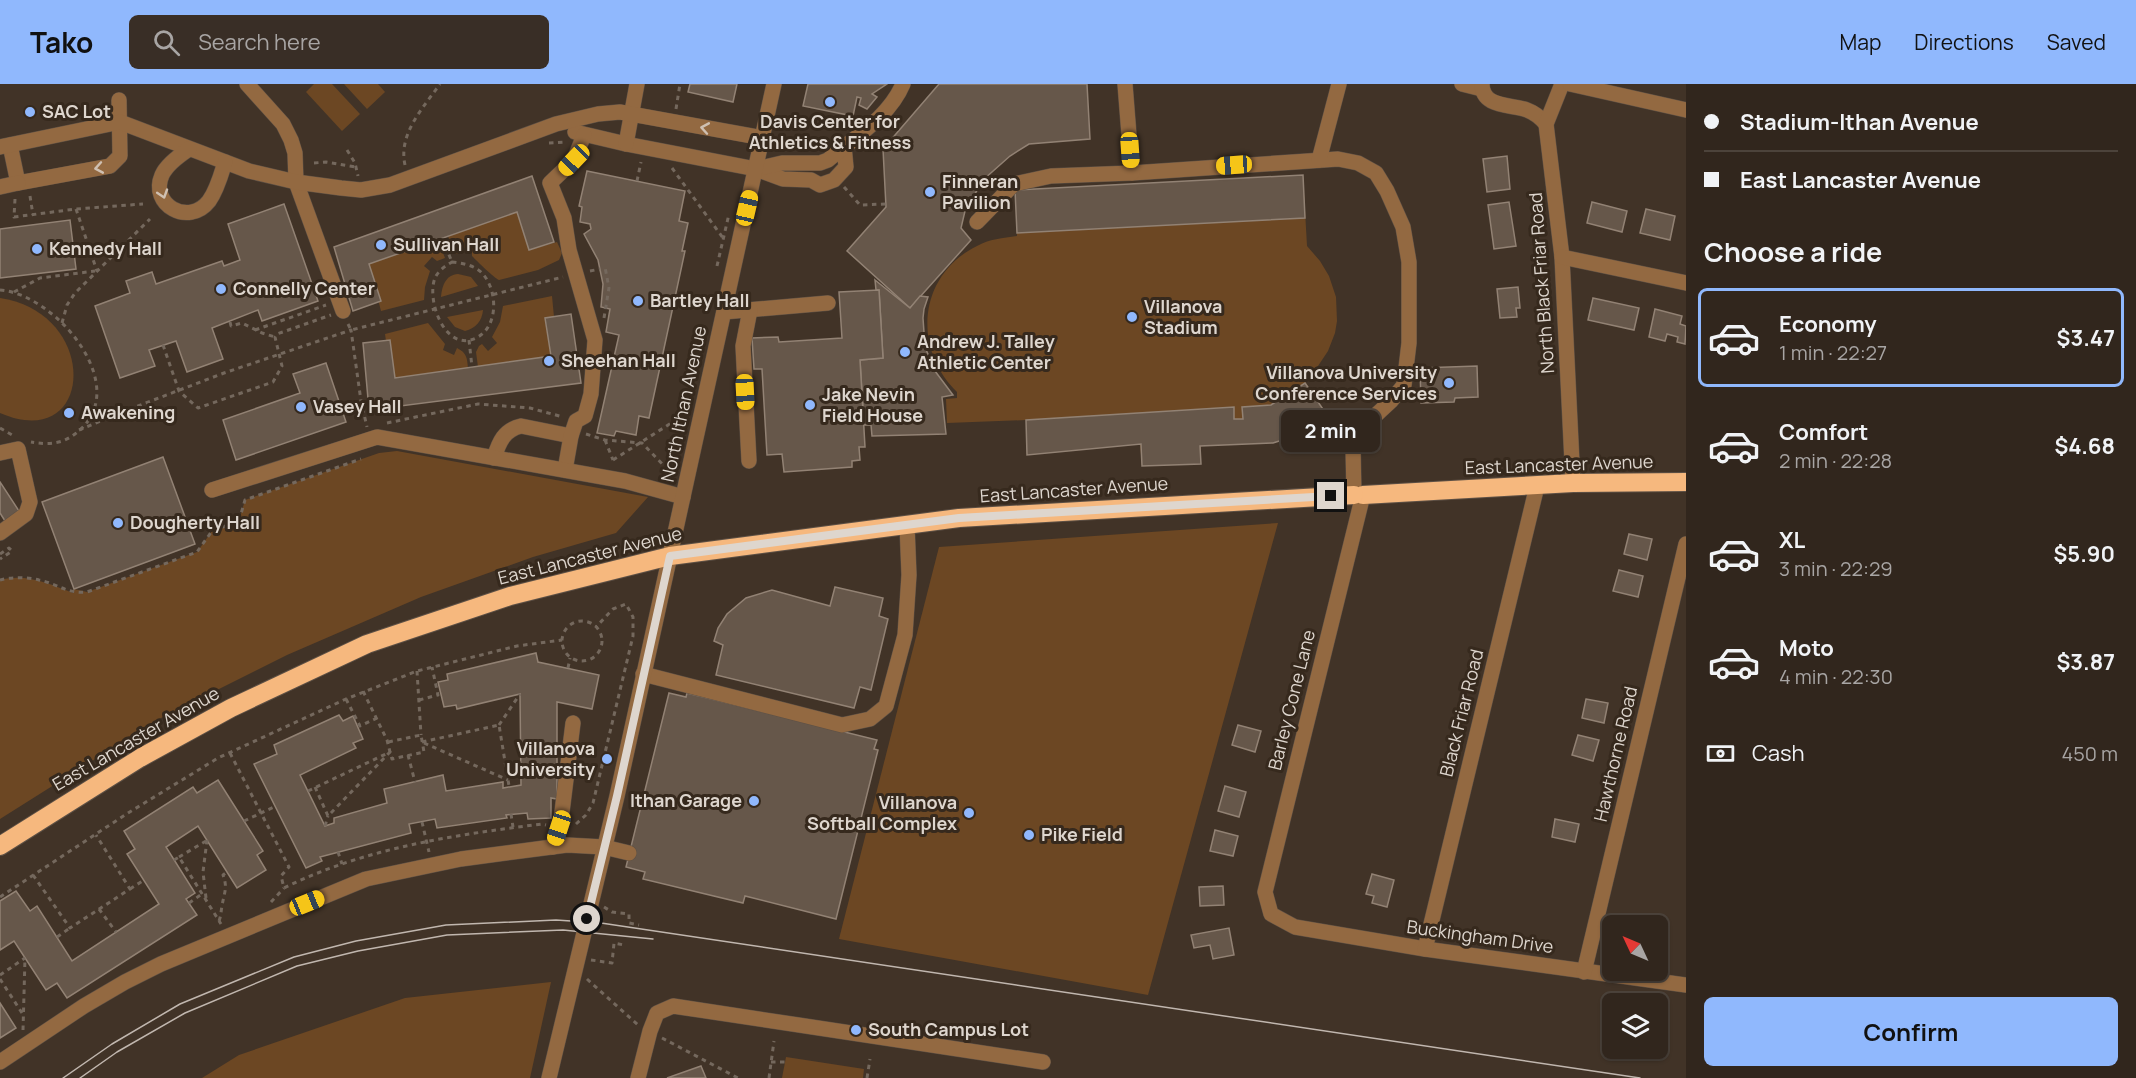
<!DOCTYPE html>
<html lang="en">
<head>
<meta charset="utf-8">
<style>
  body { margin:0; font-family:Manrope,sans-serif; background:#392e26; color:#f1f3f6; height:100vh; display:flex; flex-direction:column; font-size:22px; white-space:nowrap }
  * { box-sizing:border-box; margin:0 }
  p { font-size:20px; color:#a8a5a4 }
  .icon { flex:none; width:33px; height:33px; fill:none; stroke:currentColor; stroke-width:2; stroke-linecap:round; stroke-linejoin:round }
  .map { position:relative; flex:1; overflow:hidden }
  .panel { display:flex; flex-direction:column; background:#31261d; width:450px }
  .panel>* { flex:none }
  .guide { display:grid; align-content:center; height:132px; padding:0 18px; background:#31261d }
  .needle { width:39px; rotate:314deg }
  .tools { position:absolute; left:1602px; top:831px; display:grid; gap:12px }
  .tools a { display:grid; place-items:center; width:66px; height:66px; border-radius:9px; background:#31261d; box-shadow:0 2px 4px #0004,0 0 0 2px #4c433b; font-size:30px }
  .end { position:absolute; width:27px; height:27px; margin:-14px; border:8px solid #ded6ce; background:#111; box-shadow:0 0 0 3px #111 }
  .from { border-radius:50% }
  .bubble { position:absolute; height:42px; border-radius:9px; background:#31261d; box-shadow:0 2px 4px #0004,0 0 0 2px #4c433b; font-size:20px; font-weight:700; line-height:42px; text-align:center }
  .car { position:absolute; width:18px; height:36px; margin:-18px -9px; border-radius:8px; box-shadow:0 0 4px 2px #0007; background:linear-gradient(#f5c518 24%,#345 0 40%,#f5c518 0 76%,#345 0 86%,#f5c518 0) }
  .guide b { display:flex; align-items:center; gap:21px; height:57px; font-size:22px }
  .guide b+b { border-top:2px solid #4c433b }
  .guide i { width:15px; height:15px; background:#f1f3f6 }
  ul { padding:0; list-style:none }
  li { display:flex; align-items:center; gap:18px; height:99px; margin:0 12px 9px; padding:0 6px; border:3px solid transparent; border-radius:9px }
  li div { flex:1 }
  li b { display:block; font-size:22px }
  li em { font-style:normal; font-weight:700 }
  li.current { border-color:#90b8fd }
  li>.icon { width:54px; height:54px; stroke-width:1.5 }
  h2 { padding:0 18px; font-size:27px; line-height:72px }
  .pay { display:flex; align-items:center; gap:15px; height:66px; padding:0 18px; font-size:22px }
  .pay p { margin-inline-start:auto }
  .primary-button { display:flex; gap:12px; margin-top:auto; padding:12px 18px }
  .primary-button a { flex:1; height:69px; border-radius:9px; background:#90b8fd; color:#111; font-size:24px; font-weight:700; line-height:69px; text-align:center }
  header { display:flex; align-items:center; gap:36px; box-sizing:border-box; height:84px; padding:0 30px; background:#90b8fd; color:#111 }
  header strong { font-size:28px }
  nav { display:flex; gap:33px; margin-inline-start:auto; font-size:21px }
  .search { width:420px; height:54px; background:#392e26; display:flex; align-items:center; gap:15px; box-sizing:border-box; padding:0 21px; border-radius:9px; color:#a8a5a4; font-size:22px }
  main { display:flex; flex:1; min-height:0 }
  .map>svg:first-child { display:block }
  .green { fill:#6c4723 }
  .building { fill:#66574a; stroke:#928274; stroke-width:1.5 }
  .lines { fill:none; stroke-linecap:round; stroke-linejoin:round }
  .minor-casing { stroke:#5d5045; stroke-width:16 }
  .highway-casing { stroke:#5d5045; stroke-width:20 }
  .path { stroke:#74685d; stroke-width:3; stroke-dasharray:4.5 4.5; stroke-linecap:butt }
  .minor { stroke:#936941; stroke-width:15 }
  .highway { stroke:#f6b87e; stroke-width:18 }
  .tram { stroke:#c1b7af; stroke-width:1.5 }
  .oneway { stroke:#cfc0b2 }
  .route { stroke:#ded6ce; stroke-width:8 }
  .poi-dot { fill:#90b8fd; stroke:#36291d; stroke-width:2 }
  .labels { text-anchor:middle; stroke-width:6; stroke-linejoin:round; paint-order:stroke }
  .poi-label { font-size:18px; font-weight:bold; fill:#ded6ce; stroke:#36291d; text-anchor:start }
  .street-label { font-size:18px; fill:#ded6ce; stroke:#36291d }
</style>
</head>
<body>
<header>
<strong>Tako</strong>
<div class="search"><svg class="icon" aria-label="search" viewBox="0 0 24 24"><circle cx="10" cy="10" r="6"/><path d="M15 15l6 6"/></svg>Search here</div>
<nav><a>Map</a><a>Directions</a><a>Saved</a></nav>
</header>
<main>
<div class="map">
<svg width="1686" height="994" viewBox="0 0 1686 994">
  <rect width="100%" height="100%" fill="#413327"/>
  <g class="green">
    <path d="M314 0H332L360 30 342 47 306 8Z"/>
    <path d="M344 0H378L385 8 367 25Z"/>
    <path d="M1303 91 1307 162 1320 177 1329 192 1336 213 1337 237 1335 249 1328 267 1314 288 1304 296 1327 331 1292 353 1273 359 1201 362V380L1142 382 1140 360 1027 371 1026 336 947 339 946 315 957 314V308C912 264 918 191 977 162 989 155 1003 154 1017 152L1015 106Z"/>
    <path d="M517 128 529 166 557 158 562 169 559 176 538 186 499 196C494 194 477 177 472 172V166L461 163 460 170 453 169 448 152Z"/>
    <path d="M438 156 445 174 437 177 432 173 424 182 430 187 425 203 424 216 381 227 369 180Z"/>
    <path d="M458 190 471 193 478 202 441 213C442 201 446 191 458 190Z"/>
    <path d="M552 212 554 233 545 235 551 272 478 283 476 268 479 262 482 260 488 267 497 259 492 253 500 238 503 222Z"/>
    <path d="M0 214C101 229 95 370 0 329Z"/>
    <path d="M483 226C482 237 476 244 465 247L455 243 447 233Z"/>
    <path d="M428 239 445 260 443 266 454 271 457 264C467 269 467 274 468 284L395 294 390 257H386L385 250Z"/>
    <path d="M397 367 648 413 616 449 533 473 421 513 287 571 157 636 0 735V496C26 489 50 500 73 509L74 505 87 508 197 468 212 447 239 437 245 416 379 369Z"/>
    <path d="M1278 439 1148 911 839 855 939 463Z"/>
    <path d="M551 898 530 994H202L239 971 405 914Z"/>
    <path d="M786 973 864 985 863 994H782Z"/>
  </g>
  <g class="building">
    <path d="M690 0H737L733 18 688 8Z"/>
    <path d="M808 0H887L872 10 877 13 867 25 859 21 861 14 857 13 853 32 803 22Z"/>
    <path d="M939 0H1087L1090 55 1029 60 1010 72 983 96 965 127 961 144 971 156 910 224 847 167 886 123 883 65Z"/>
    <path d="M1507 72 1510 105 1487 108 1483 75Z"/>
    <path d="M587 87 685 107 679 137 688 139 682 167H685L649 334 639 332 636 351 616 347 614 352 597 349 619 251 606 248 610 225 601 223 603 200 598 176 584 150 591 145 590 140 580 138 582 123 579 122Z"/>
    <path d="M1303 91 1305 134 1017 149 1015 106Z"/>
    <path d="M532 92 554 158 529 166 517 128 369 180 381 217 353 227 334 163Z"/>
    <path d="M1509 118 1516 162 1494 165 1488 121Z"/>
    <path d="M1592 118 1627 127 1622 148 1587 139Z"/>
    <path d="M284 120 318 217 262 237 258 226 212 244 223 275 187 288 176 257 149 266 155 282 120 294 95 222 130 209 126 197 152 188 156 200 222 177 224 182 240 176 228 140Z"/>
    <path d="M1646 125 1675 132 1670 156 1640 149Z"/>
    <path d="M70 136 76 185 0 194V145Z"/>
    <path d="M875 196 910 224 920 212 928 213 924 225 923 234 925 263 935 287 953 311 942 313 946 350 872 352 871 341H864L860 276 883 274 879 206H876Z"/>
    <path d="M1518 203 1520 224H1516L1517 233 1500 234 1497 205Z"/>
    <path d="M879 206 883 274 860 276 865 363H859L860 376 852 377V383L784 388 782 370 767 371 762 285H754L752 254 778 253 779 258 842 254 839 208Z"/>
    <path d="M1593 214 1639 224 1634 246 1588 236Z"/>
    <path d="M1655 225 1682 232 1680 240 1686 242 1685 260 1677 258 1678 253 1667 250 1665 257 1649 253Z"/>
    <path d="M571 230 581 299 369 326 363 259 390 256 395 294 551 272 545 234Z"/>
    <path d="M326 279 346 338 236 376 223 336 300 309 293 290Z"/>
    <path d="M1477 282 1478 313 1455 314 1454 318 1421 319 1420 284Z"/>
    <path d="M1305 299 1327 331 1292 353 1273 359 1200 362 1201 380 1142 382 1141 360 1027 371 1026 336 1234 323V335H1243L1242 323 1271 321Z"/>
    <path d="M163 373 195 460 74 505 42 418Z"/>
    <path d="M0 398 19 427 5 437 0 429Z"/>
    <path d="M1629 450 1652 455 1647 476 1624 470Z"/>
    <path d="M1619 486 1643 492 1638 513 1613 507Z"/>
    <path d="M835 503 883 514 879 532 888 535 871 606 860 603 854 624 716 591 723 561 714 557 718 544 727 530 746 514 772 506 830 522Z"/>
    <path d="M536 569 538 578 599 591 592 625 557 618V715L551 714V734L528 735 527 729 506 731 507 734 437 744 435 735 409 740 411 749 320 773 322 777 306 784 254 680 277 670 274 661 339 631 343 637 353 632 363 655 353 659 356 664 300 691 325 742 334 739V734L387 719 384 705 443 691 446 707 503 698V704L521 701 520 610 457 625 456 621 444 623 438 598 448 596 447 590Z"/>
    <path d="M669 609 686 613 687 609 877 656 874 665 878 666 836 835 745 812 743 819 643 795 645 788 626 783Z"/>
    <path d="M1586 615 1608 619 1604 639 1582 634Z"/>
    <path d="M1238 641 1261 647 1255 668 1232 661Z"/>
    <path d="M1578 651 1599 656 1593 677 1572 671Z"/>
    <path d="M218 696 263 767 257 771 266 786 237 804 198 742 166 763 195 809 186 815 197 831 67 914 57 899 46 906 14 857 0 866V817L16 807 30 827 37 822 72 877 159 820 127 770 135 765 124 747 193 703 197 709Z"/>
    <path d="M1225 702 1246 708 1239 733 1218 727Z"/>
    <path d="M1555 735 1579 740 1575 758 1552 753Z"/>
    <path d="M1215 746 1238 752 1233 772 1210 767Z"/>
    <path d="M1372 790 1394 796 1387 823 1372 819 1374 812 1366 810Z"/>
    <path d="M1223 802 1224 821 1200 822 1199 803Z"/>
    <path d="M1229 844 1234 871 1213 875 1210 861 1194 864 1191 851Z"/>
    <path d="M0 919 16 944 0 954Z"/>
    <path d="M701 982 706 994H667Z"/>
  </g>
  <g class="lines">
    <defs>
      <g id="minor">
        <path d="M247 0 283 40 291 56 295 69 296 98 343 227"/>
        <path d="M1125 0 1132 89 1338 75 1358 79 1376 89 1387 107 1403 143 1409 178V259L1404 301 1391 317 1362 344 1353 363 1354 411"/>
        <path d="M1462 0 1482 5"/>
        <path d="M1482 0C1482 24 1511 20 1527 26 1535 29 1541 34 1546 40"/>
        <path d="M1562 0 1546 40 1562 173 1573 399"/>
        <path d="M1570 0 1686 26"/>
        <path d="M575 48 626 60 756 85 783 95 811 96 820 101 834 96 846 83 844 62"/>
        <path d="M626 60 637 0"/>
        <path d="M10 61 18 99 110 82 120 72 119 16"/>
        <path d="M0 63 120 38 249 87 296 98 341 104 361 106 390 101 556 40 598 30 620 28 763 54"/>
        <path d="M189 65C180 71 167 80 162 91 149 121 189 143 209 117 217 106 221 91 225 78"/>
        <path d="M1319 76 1339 0"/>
        <path d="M756 85 782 79H820L828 76C855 53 889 33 903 0"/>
        <path d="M0 103 18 99"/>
        <path d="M977 138 1014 100 1051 92 1132 89"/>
        <path d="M1562 173 1686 199"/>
        <path d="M724 228 828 219"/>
        <path d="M0 369 18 365 30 418 26 430 0 449"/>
        <path d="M494 374C499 358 504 346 521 342L571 352"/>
        <path d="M749 377 743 262 750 226"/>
        <path d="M565 386 571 352 576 337 585 332 591 310 595 256 569 166 564 134 550 99 574 76 584 51"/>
        <path d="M212 406 377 353 625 397 683 413"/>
        <path d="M1363 411 1265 808 1271 830 1295 843 1425 865 1686 901"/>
        <path d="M643 590 842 641 870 635 886 622 905 551 909 491 907 441"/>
        <path d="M553 763 561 736 573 639"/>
        <path d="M1425 865 1537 402"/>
        <path d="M1584 888 1686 460"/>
        <path d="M0 978 84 922 125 898 161 880 366 795 461 775 567 761 604 763 629 769"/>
        <path d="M549 994 617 712 774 0"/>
        <path d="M638 994 650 947 657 929 673 922 1043 978"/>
      </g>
      <g id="highway">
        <path d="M1363 411 1573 399 1686 398"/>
        <path d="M0 762 140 674 231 624 367 560 510 512 670 472 959 434 1354 411"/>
      </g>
    </defs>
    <use href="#minor" class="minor-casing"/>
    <use href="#highway" class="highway-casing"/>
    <g class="path">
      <path d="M676 25 680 0"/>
      <path d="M549 59 566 58"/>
      <path d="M347 66 355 79 358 92"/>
      <path d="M314 79 326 78 356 83"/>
      <path d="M405 81C398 50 423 24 440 0"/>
      <path d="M672 84 723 154"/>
      <path d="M637 97 641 78"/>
      <path d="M844 103 860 121 886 120"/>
      <path d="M30 112 33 131"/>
      <path d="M15 115 14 133 76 125 143 120"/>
      <path d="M76 125 97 187"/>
      <path d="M442 154 452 178"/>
      <path d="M452 178C462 179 474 181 482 189 498 206 499 243 476 254 445 269 426 216 435 194 438 187 445 182 452 178Z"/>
      <path d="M717 182 729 130"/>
      <path d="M590 187 600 185"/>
      <path d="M0 206C56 210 136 305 75 350 62 360 48 361 31 358"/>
      <path d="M14 208 40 194 95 187"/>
      <path d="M604 234 609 204 605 183"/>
      <path d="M230 238 231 242 242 239 262 249 275 253"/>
      <path d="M62 239 67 221 75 209 150 135"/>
      <path d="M348 240 351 246 563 193"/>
      <path d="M255 246 326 221"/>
      <path d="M469 256 472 283"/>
      <path d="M163 261 179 307 198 324 273 298 282 282 275 253 277 250 331 231"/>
      <path d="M387 339 478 320 530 324 563 333"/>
      <path d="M0 344 14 352"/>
      <path d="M79 346 117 330 224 289 351 246 361 317 367 343"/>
      <path d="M586 350 605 356 642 359 673 391"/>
      <path d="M605 356 613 376"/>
      <path d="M613 376 687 329"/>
      <path d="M0 470 9 464 12 467 0 475"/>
      <path d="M0 496C11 493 28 493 39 496 58 500 67 510 87 508L197 468 212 447 239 437 245 416 361 375"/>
      <circle cx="582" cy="557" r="20"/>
      <path d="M568 584 570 574"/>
      <path d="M417 587 421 651"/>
      <path d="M346 615 360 642 377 634"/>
      <path d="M419 616 438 611 432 583"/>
      <path d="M499 641 520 610"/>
      <path d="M422 658 499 641 509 702"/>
      <path d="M424 659 508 696"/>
      <path d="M230 669 289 783 281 792 284 804C365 764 453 751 542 740L546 741"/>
      <path d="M408 671 415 698"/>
      <path d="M315 703 328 732 390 668 392 675 424 668 421 651 388 658"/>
      <path d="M308 707 390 668 387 656 363 607"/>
      <path d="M511 730 513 743"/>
      <path d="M244 737 276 722"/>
      <path d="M422 738 429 768"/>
      <path d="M576 740 586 731 593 719 633 552V533L626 520 613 525 596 543"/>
      <path d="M325 742 328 732"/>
      <path d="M338 768 342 780"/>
      <path d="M179 773 206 757"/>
      <path d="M174 776 179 773 221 840"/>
      <path d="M33 791 70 844 130 805 96 751"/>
      <path d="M130 805 144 796"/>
      <path d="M0 813 128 729 218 674 346 615 417 587 517 562 562 556"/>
      <path d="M206 814 203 788 207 756"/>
      <path d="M271 818 284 804"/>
      <path d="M189 819 202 810"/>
      <path d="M604 823 612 828 629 830V839L639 841"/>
      <path d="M99 825 116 848"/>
      <path d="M219 837C221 832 221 827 222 822 224 809 228 804 223 791L227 788"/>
      <path d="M57 853 70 844"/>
      <path d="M591 876 612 879 614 859 624 861"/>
      <path d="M0 891 25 874"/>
      <path d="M0 895 22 929"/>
      <path d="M587 895 638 941"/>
      <path d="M23 946 25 874"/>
      <path d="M662 954 738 994"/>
      <path d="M771 978H785"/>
      <path d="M769 994 774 957"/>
      <path d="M867 994 870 975"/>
    </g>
    <use href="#minor" class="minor"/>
    <use href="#highway" class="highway"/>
    <g class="tram">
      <path d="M63 994 112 960 180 920 294 873 356 857 446 841 556 836 601 839 1640 994"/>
      <path d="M80 994 117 968 185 929 297 882 358 867 447 851 563 846 653 855"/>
    </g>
  </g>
  <defs><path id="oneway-chevron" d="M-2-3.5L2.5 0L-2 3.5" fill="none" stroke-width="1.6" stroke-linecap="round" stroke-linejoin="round" transform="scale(1.5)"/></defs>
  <g class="oneway">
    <use href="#oneway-chevron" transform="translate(705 44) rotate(-170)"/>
    <use href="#oneway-chevron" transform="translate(99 84) rotate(170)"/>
    <use href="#oneway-chevron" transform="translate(163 110) rotate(72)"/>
  </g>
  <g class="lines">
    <path class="route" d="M587 835 617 712 670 472 959 434 1331 412"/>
  </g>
  <g class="poi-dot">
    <circle cx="830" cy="18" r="6"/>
    <circle cx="30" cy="28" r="6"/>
    <circle cx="930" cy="108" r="6"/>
    <circle cx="381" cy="161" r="6"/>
    <circle cx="37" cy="165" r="6"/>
    <circle cx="221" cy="205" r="6"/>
    <circle cx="638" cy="217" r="6"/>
    <circle cx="1132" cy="233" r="6"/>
    <circle cx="905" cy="268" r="6"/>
    <circle cx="549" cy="277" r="6"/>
    <circle cx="1449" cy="299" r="6"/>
    <circle cx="810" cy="321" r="6"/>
    <circle cx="301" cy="323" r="6"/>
    <circle cx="69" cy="329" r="6"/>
    <circle cx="118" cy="439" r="6"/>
    <circle cx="607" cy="675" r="6"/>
    <circle cx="754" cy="717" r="6"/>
    <circle cx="969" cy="729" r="6"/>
    <circle cx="1029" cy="751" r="6"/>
    <circle cx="856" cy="946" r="6"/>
  </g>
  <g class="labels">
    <g class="poi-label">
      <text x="42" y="34">SAC Lot</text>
      <text x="830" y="44" text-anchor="middle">Davis Center for<tspan x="830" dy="21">Athletics &amp; Fitness</tspan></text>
      <text x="942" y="104">Finneran<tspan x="942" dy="21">Pavilion</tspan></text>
      <text x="393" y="167">Sullivan Hall</text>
      <text x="49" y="171">Kennedy Hall</text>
      <text x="233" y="211">Connelly Center</text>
      <text x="650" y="223">Bartley Hall</text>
      <text x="1144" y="229">Villanova<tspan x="1144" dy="21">Stadium</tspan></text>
      <text x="917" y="264">Andrew J. Talley<tspan x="917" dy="21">Athletic Center</tspan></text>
      <text x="561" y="283">Sheehan Hall</text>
      <text x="1437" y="295" text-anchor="end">Villanova University<tspan x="1437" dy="21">Conference Services</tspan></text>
      <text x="822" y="317">Jake Nevin<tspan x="822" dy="21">Field House</tspan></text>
      <text x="313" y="329">Vasey Hall</text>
      <text x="81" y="335">Awakening</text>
      <text x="130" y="445">Dougherty Hall</text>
      <text x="595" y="671" text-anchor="end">Villanova<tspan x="595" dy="21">University</tspan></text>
      <text x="742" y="723" text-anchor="end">Ithan Garage</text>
      <text x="957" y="725" text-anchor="end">Villanova<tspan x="957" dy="21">Softball Complex</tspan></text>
      <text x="1041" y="757">Pike Field</text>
      <text x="868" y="952">South Campus Lot</text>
    </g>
    <g class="street-label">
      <text transform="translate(1542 199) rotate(-94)" y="6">North Black Friar Road</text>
      <text transform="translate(684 320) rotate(-78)" y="6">North Ithan Avenue</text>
      <text transform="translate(1559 381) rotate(-2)" y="6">East Lancaster Avenue</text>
      <text transform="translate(1074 406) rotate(-4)" y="6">East Lancaster Avenue</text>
      <text transform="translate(590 472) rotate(-14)" y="6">East Lancaster Avenue</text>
      <text transform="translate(1292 616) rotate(-76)" y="6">Barley Cone Lane</text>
      <text transform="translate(1462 629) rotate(-76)" y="6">Black Friar Road</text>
      <text transform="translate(136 655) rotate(-30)" y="6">East Lancaster Avenue</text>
      <text transform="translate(1616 670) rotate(-77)" y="6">Hawthorne Road</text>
      <text transform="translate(1480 853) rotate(8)" y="6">Buckingham Drive</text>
    </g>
  </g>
</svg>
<div class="tools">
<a><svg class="needle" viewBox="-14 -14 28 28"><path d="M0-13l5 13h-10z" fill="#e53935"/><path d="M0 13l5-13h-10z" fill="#a8a5a4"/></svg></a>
<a><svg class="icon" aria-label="layers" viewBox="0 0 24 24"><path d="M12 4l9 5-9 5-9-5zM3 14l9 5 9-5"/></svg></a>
</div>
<i class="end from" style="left:587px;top:835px"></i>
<i class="end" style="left:1331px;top:412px"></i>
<div class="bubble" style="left:1281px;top:326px;width:99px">2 min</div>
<i class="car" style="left:1130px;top:66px;rotate:176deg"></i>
<i class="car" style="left:574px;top:76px;rotate:224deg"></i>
<i class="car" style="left:1234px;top:81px;rotate:266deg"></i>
<i class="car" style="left:747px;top:124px;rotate:13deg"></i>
<i class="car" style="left:745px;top:308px;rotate:177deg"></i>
<i class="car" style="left:559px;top:744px;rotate:198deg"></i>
<i class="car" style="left:307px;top:819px;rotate:68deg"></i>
</div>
<section class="panel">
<div class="guide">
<b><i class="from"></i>Stadium-Ithan Avenue</b>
<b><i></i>East Lancaster Avenue</b>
</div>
<h2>Choose a ride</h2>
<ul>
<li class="current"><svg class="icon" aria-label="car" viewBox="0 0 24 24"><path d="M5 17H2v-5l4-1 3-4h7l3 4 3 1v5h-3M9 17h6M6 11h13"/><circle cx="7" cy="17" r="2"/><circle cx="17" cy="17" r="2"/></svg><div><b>Economy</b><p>1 min · 22:27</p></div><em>$3.47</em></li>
<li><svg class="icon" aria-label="car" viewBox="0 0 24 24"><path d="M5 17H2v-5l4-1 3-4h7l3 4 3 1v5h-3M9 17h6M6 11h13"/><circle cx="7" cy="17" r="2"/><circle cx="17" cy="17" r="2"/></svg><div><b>Comfort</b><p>2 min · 22:28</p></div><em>$4.68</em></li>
<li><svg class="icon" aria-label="car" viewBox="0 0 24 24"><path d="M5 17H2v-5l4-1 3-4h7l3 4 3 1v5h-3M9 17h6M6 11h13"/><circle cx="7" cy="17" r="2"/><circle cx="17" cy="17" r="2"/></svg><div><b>XL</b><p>3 min · 22:29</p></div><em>$5.90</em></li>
<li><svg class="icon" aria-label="car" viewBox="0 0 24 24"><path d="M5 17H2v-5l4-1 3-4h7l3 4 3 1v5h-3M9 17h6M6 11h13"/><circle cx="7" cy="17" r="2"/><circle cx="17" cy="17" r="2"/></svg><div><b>Moto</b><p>4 min · 22:30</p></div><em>$3.87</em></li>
</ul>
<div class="pay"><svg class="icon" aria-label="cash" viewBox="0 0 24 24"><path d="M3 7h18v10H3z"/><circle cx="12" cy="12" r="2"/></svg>Cash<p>450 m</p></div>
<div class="primary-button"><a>Confirm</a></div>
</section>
</main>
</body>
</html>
